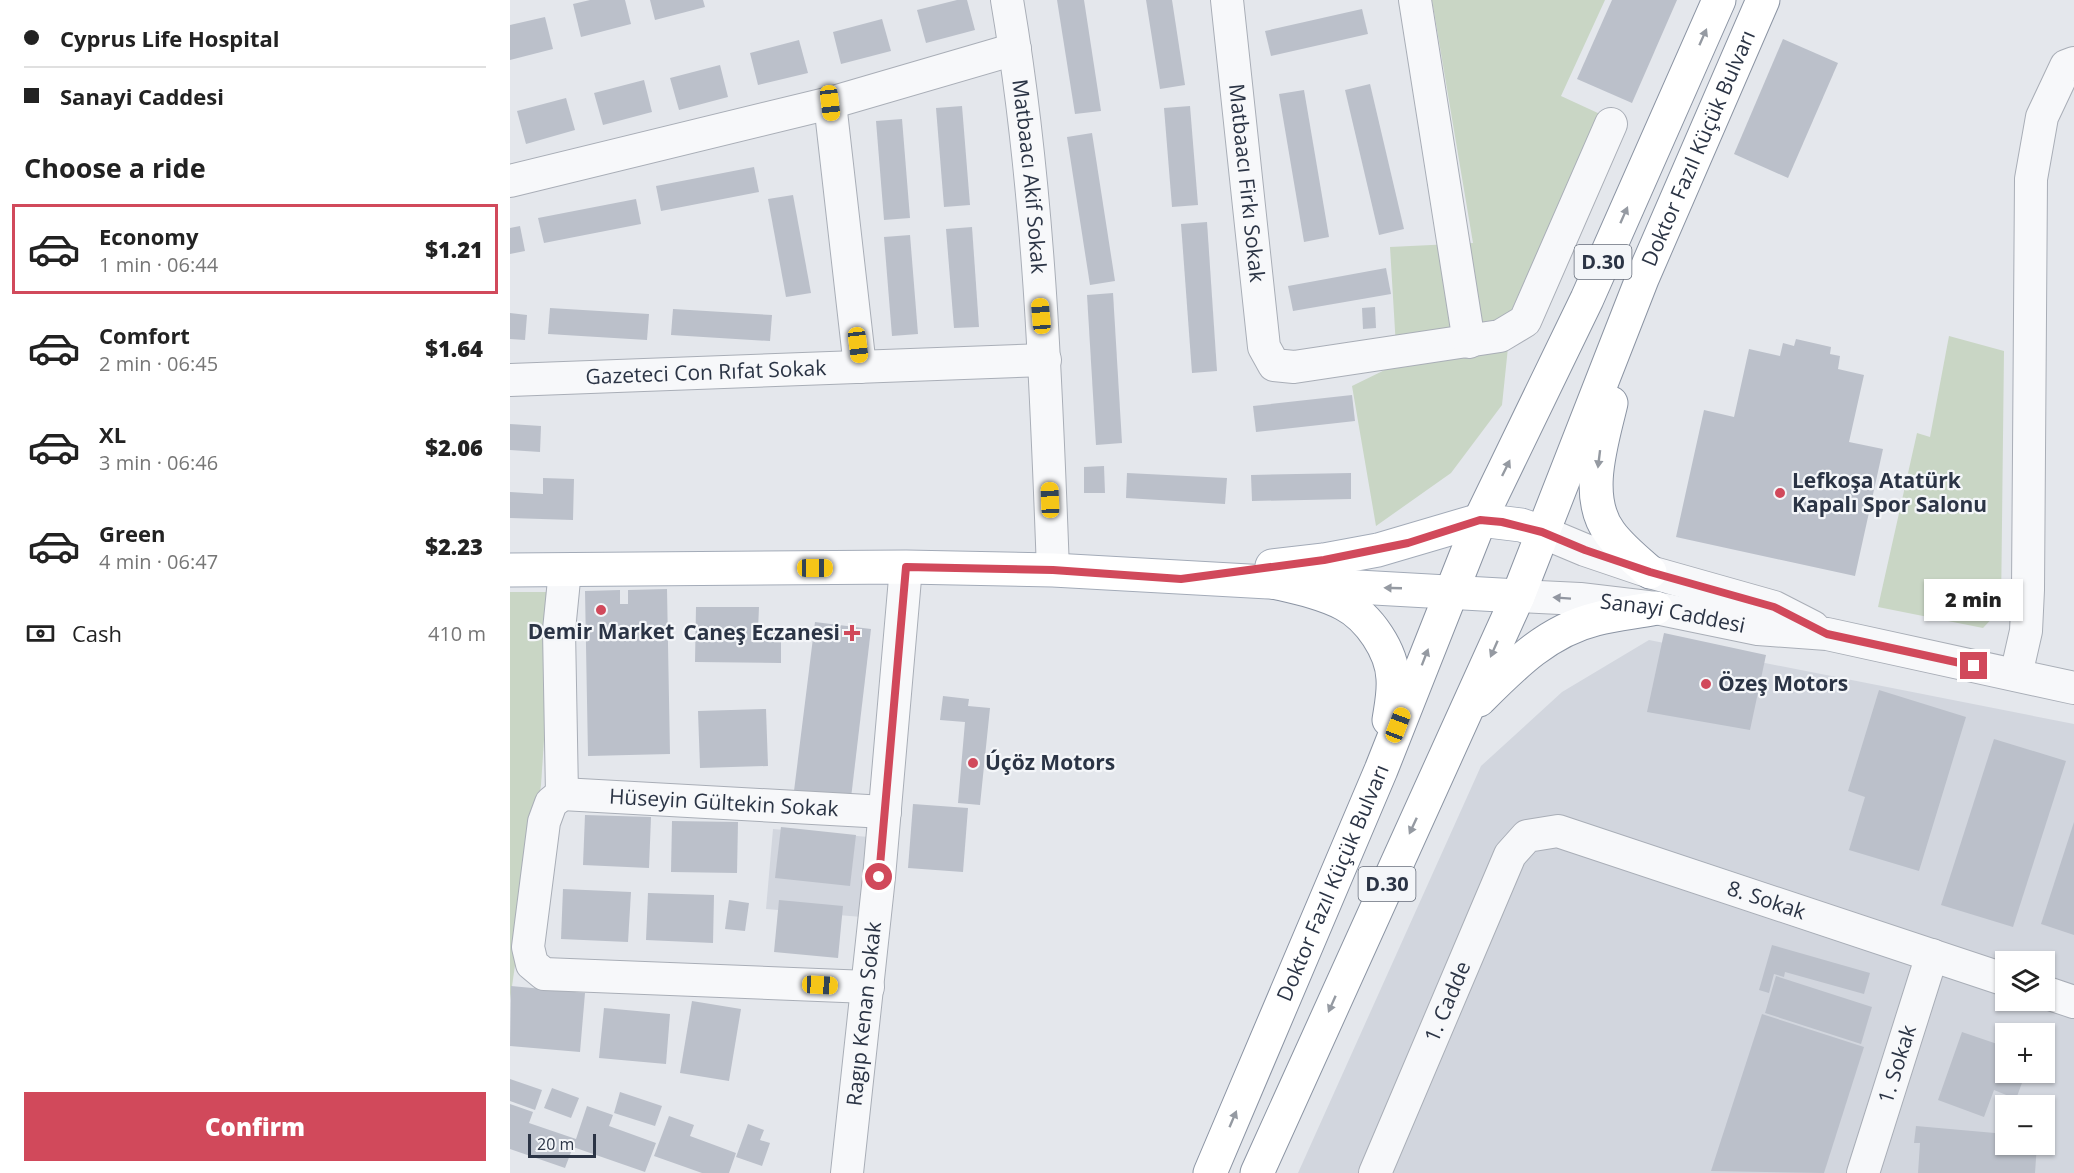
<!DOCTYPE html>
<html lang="en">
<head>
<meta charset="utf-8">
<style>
  body { margin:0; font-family:"Open Sans",sans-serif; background:#f2f2f2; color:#222; height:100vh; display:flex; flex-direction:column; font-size:22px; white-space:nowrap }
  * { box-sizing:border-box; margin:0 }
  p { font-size:20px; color:#767676 }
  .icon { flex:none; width:33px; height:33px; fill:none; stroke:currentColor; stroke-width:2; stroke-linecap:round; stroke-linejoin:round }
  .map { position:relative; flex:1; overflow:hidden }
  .sheet { display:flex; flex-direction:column; background:#fff; width:510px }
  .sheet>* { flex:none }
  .banner { display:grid; align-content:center; height:132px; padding:0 24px; background:#fff }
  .fabs { position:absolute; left:1485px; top:951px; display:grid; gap:12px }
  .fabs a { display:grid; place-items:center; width:60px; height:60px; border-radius:0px; background:#fff; box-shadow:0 2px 4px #0004; font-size:30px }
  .scale { position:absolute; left:18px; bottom:15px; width:68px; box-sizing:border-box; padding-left:6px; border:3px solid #2b3445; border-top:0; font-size:16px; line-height:21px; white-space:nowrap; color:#2b3445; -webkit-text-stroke:4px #f4f6f9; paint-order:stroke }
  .end { position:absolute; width:27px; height:27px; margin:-14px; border:8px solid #d1495b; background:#fff; box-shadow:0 0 0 3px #fff }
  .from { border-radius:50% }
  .bubble { position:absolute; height:42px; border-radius:0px; background:#fff; box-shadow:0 2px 4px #0004; font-size:20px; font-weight:800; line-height:42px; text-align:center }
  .car { position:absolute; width:18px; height:36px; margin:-18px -9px; border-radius:8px; box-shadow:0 0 4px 2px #0007; background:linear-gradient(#f5c518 24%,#345 0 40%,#f5c518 0 76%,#345 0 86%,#f5c518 0) }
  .banner b { display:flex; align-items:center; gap:21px; height:57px; font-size:22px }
  .banner b+b { border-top:2px solid #e0e0e0 }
  .banner i { width:15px; height:15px; background:#222 }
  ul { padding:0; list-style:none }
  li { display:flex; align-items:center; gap:18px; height:90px; margin:0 12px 9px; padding:0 12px; border:3px solid transparent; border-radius:0px }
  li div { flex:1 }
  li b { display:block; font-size:22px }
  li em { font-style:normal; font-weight:800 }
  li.current { border-color:#d1495b }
  li>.icon { width:54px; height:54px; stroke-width:1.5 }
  h2 { padding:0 24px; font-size:27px; line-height:72px }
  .pay { display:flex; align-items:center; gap:15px; height:66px; padding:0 24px; font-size:22px }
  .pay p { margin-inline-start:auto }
  .cta { display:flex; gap:12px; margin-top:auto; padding:12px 24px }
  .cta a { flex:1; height:69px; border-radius:0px; background:#d1495b; color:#fff; font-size:24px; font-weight:800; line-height:69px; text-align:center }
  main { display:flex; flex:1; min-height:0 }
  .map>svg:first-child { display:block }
  .built { fill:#d2d6de; fill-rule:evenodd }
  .green { fill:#c9d6c5 }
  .building { fill:#bbc0ca }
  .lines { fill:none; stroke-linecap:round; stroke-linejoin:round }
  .minor-casing { stroke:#a9aeb7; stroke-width:34 }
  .major-casing { stroke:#a3abb8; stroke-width:35 }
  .highway-casing { stroke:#8b94a3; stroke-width:35 }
  .minor { stroke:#f7f8fa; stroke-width:32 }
  .major { stroke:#fff; stroke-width:33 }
  .highway { stroke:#fff; stroke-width:33 }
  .oneway { fill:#959aa2 }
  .oneway2 { fill:#9196a0 }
  .route { stroke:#d1495b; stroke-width:8 }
  .poi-dot { fill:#d1495b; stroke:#f4f6f9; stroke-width:2 }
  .labels { text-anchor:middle; stroke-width:4.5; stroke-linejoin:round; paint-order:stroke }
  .shield { fill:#f4f6f9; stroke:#676e7b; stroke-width:1.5 }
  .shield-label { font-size:20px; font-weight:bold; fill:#2b3445 }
  .street-label { font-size:21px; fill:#2b3445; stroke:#f4f6f9 }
  .poi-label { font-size:21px; font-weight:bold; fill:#2b3445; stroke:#f4f6f9; text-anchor:start }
</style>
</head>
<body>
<main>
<section class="sheet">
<div class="banner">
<b><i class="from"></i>Cyprus Life Hospital</b>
<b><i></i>Sanayi Caddesi</b>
</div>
<h2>Choose a ride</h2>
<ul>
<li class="current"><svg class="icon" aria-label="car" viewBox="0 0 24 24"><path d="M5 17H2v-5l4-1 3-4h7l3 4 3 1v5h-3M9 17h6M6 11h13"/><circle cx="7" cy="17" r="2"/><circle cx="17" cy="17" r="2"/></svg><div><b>Economy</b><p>1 min · 06:44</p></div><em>$1.21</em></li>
<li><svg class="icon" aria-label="car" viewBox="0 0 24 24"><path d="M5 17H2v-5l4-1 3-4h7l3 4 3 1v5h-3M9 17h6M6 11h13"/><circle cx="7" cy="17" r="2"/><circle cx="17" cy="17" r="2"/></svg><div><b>Comfort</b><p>2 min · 06:45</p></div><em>$1.64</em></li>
<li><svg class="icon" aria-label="car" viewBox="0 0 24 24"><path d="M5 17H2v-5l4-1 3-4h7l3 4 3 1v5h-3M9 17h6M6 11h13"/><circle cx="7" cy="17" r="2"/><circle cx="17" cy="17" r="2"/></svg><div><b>XL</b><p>3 min · 06:46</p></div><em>$2.06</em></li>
<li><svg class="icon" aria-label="car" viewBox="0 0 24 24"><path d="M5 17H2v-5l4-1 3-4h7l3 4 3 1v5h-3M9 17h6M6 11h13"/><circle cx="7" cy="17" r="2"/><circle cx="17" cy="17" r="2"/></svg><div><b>Green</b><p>4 min · 06:47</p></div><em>$2.23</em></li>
</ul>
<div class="pay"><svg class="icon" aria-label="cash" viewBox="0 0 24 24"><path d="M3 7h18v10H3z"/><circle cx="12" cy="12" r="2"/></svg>Cash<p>410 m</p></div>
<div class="cta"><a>Confirm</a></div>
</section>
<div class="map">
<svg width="1564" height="1173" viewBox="0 0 1564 1173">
  <rect width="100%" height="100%" fill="#e4e7ec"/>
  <g class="built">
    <path d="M1139 640 1564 724V1173H788L971 766 1052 692ZM1496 962H1534V1000H1496ZM1496 1034H1534V1072H1496ZM1496 1106H1534V1144H1496Z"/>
    <path d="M263 829 359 837 352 917 256 909Z"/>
  </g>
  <g class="green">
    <path d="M922 0H1095L1051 96 1090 114 1002 309 992 405 941 473 866 526 842 386 887 364 880 247 963 243Z"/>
    <path d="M1439 336 1494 351 1491 609 1473 628 1368 607 1407 433 1420 437Z"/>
    <path d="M0 592H44L31 785 0 1000Z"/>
  </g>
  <g class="building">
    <path d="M80 0H115L121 24 71 37 63 4Z"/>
    <path d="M140 0H193L195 7 145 20Z"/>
    <path d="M447 0H457L465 30 416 43 407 10Z"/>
    <path d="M547 0H574L591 111 565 114Z"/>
    <path d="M636 0H662L675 85 650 89Z"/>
    <path d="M1102 0H1167L1122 103 1067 79Z"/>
    <path d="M852 9 858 34 761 56 755 31Z"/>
    <path d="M35 17 43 49 0 60V25Z"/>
    <path d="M372 19 381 51 331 64 323 32Z"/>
    <path d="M1273 39 1328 63 1278 178 1224 154Z"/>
    <path d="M289 40 298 73 248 85 240 53Z"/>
    <path d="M210 65 218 97 169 110 160 78Z"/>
    <path d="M134 80 142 112 93 125 84 93Z"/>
    <path d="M860 84 894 229 869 235 835 90Z"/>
    <path d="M794 90 819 237 794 242 769 94Z"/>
    <path d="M56 98 65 130 16 144 7 111Z"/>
    <path d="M452 106 460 205 434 207 426 108Z"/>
    <path d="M680 106 688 205 662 207 654 108Z"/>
    <path d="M392 119 400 218 374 220 366 121Z"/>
    <path d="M582 133 605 281 580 285 557 137Z"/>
    <path d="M244 167 249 192 151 211 146 186Z"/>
    <path d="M283 195 301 293 276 297 258 199Z"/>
    <path d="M126 199 131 224 34 243 28 218Z"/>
    <path d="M697 222 707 371 682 373 671 224Z"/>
    <path d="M10 226 15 251 0 254V228Z"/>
    <path d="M462 227 469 327 444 328 436 229Z"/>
    <path d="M400 235 408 334 382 336 374 237Z"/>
    <path d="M876 268 881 294 783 311 778 286Z"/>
    <path d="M603 293 612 443 586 445 577 295Z"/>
    <path d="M865 307 866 328 853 329 852 308Z"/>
    <path d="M40 308 139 314 137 340 38 334Z"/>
    <path d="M163 309 262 315 260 341 161 335Z"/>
    <path d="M0 313 17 315 15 340 0 339Z"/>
    <path d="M1286 339 1321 347 1320 354 1330 356 1328 369 1354 375 1339 442 1373 449 1345 576 1166 537 1194 410 1224 417 1239 349 1270 356 1273 343 1284 346Z"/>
    <path d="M842 395 845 421 746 432 743 406Z"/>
    <path d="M0 424 31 426 30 452 0 450Z"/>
    <path d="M594 466 595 493H574V467Z"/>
    <path d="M617 473 717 478 715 504 616 498Z"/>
    <path d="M841 473V499L742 501 741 475Z"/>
    <path d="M33 478 64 479 63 520 0 518V492L33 494Z"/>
    <path d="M157 589 160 754 78 756 75 591 110 590V604H118V590Z"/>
    <path d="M186 607H249L248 630H271V663L185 662Z"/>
    <path d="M305 622 361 629 341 798 284 791Z"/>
    <path d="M1154 633 1256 655 1240 730 1137 712Z"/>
    <path d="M1369 690 1456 717 1409 871 1339 850 1355 797 1338 791Z"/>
    <path d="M433 696 459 699 458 706 480 708 470 805 448 803 455 722 430 720Z"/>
    <path d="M256 709 258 766 190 768 188 711Z"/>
    <path d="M1484 739 1556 761 1503 927 1431 905Z"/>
    <path d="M403 804 458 808 453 872 398 868Z"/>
    <path d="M75 815 141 817 139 868 73 865Z"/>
    <path d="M162 821 228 822 227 873 161 872Z"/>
    <path d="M1564 822V935L1531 924Z"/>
    <path d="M271 827 346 835 340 886 265 878Z"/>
    <path d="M53 889 121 892 118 942 51 939Z"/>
    <path d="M138 893 204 895 203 943 136 940Z"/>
    <path d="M219 900 239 903 235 931 215 929Z"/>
    <path d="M269 900 333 906 328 958 264 952Z"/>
    <path d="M1262 945 1360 973 1354 994 1275 972 1274 977 1264 974 1259 993 1249 990Z"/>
    <path d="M1266 976 1362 1007 1351 1044 1255 1013Z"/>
    <path d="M1 986 75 993 70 1052 0 1046Z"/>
    <path d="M182 1001 231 1009 219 1081 170 1073Z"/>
    <path d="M94 1008 160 1014 156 1064 89 1058Z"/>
    <path d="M1252 1014 1354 1047 1314 1173 1201 1171Z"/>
    <path d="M1452 1032 1496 1047V1072H1516L1506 1099 1484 1090 1474 1117 1428 1100Z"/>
    <path d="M0 1079 32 1090 25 1110 0 1101Z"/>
    <path d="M42 1088 69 1098 61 1118 34 1108Z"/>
    <path d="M110 1092 152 1106 145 1126 104 1113Z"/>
    <path d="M0 1104 23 1112 19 1123 66 1139 77 1106 103 1115 99 1126 146 1143 135 1172 63 1147 55 1168 0 1149Z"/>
    <path d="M159 1116 184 1125 180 1136 226 1153 219 1173H192L144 1156Z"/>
    <path d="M238 1124 254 1130 250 1140 260 1143 252 1166 226 1157Z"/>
    <path d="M1406 1126 1496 1134V1144H1527L1525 1173H1408L1410 1143H1404Z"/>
  </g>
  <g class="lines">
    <defs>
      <g id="minor">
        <path id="s1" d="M497 0C529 188 536 380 543 570"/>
        <path id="s2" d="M717 0 754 347 764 365 784 367 990 336 1015 321 1101 124"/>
        <path d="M905 0 959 342"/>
        <path d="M320 103 350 367"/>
        <path d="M0 181 320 103 505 49"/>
        <path id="s3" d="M0 380 535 360"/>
        <path d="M1032 532 1075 550 1140 572 1264 607 1303 627"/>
        <path id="s4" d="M1008 596 1070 599 1146 608 1248 629 1317 634 1564 688"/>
        <path d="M1506 675 1516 631 1518 590 1521 179 1532 117 1556 66 1564 63"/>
        <path d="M52 794 41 803 34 822 18 947 22 964 34 974 358 987"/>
        <path id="s5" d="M52 794 375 812"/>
        <path d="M52 794 49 630 55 570"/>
        <path d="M1534 992 1564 1002"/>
        <path id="s6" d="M337 1173 369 877 396 567"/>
        <path id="s7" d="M865 1173 1000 855 1017 836 1048 831 1496 980"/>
        <path id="s8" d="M1353 1173 1422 955"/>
      </g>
      <g id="major">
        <path d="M762 566 814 560 868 550 970 520 1011 525 1032 532"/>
        <path d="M0 570 396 567 543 570 1008 596"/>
      </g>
      <g id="highway">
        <path d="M1101 403C1092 442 1073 497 1100 533 1111 548 1126 560 1140 572"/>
        <path d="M759 581C784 587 811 592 834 604 859 617 882 651 883 679 884 693 881 707 879 720"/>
        <path d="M969 700C1003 666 1037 631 1086 619 1105 614 1126 612 1146 608"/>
        <path id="s9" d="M700 1173 871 770 970 520 1077 299 1209 0"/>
        <path id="s10" d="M747 1173 1008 596 1132 279 1253 0"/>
      </g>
    </defs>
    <use href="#minor" class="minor-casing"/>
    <use href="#major" class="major-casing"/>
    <use href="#highway" class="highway-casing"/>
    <use href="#minor" class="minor"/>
    <use href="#major" class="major"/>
    <use href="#highway" class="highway"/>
  </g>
  <defs><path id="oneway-solid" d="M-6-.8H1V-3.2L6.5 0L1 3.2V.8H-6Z" transform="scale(1.5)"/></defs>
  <g class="oneway">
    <use href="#oneway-solid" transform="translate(1193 37) rotate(-66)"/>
    <use href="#oneway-solid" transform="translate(1114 215) rotate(-66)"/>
    <use href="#oneway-solid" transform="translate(1089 459) rotate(97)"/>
    <use href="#oneway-solid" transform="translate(996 468) rotate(-64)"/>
    <use href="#oneway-solid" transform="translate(883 588) rotate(-178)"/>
    <use href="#oneway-solid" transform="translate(984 649) rotate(114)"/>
    <use href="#oneway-solid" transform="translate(915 657) rotate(-69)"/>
    <use href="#oneway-solid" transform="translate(903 826) rotate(115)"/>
    <use href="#oneway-solid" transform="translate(822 1004) rotate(114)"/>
    <use href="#oneway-solid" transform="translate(723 1119) rotate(-67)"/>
  </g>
  <use class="oneway2" href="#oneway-solid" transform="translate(1052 598) rotate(-176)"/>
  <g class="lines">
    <path class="route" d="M369 877 396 567 543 570 671 579 814 560 898 543 970 520 992 522 1032 532 1075 550 1140 572 1264 607 1317 634 1464 666"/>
  </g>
  <g class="poi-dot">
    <circle cx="1270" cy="493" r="6"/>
    <circle cx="91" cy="610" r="6"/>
    <path d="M339 624h6v6h6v6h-6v6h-6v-6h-6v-6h6z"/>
    <circle cx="1196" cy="684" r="6"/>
    <circle cx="463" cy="763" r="6"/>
  </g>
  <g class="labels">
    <g class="shield">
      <rect x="1064.5" y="245" width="57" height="34" rx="4.5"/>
      <rect x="848.5" y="867" width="57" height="34" rx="4.5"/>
    </g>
    <g class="shield-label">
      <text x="1093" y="269">D.30</text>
      <text x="877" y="891">D.30</text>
    </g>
    <g class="street-label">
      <text dy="7" stroke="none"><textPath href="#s10" startOffset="1116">Doktor Fazıl Küçük Bulvarı</textPath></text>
      <text dy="7" stroke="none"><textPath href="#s1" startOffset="178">Matbaacı Akif Sokak</textPath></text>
      <text dy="7" stroke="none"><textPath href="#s2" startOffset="184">Matbaacı Firkı Sokak</textPath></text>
      <text dy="7" stroke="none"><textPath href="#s3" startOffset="196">Gazeteci Con Rıfat Sokak</textPath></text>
      <text dy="7" stroke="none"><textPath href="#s4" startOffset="156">Sanayi Caddesi</textPath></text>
      <text dy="7" stroke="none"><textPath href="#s5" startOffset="162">Hüseyin Gültekin Sokak</textPath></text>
      <text dy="7" stroke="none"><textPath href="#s9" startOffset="315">Doktor Fazıl Küçük Bulvarı</textPath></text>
      <text dy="7" stroke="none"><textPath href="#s7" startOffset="622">8. Sokak</textPath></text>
      <text dy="7" stroke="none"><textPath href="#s7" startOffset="186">1. Cadde</textPath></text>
      <text dy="7" stroke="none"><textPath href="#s6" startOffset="160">Ragıp Kenan Sokak</textPath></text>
      <text dy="7" stroke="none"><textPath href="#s8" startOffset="114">1. Sokak</textPath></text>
    </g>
    <g class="poi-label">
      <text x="1282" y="488">Lefkoşa Atatürk<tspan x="1282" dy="24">Kapalı Spor Salonu</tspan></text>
      <text x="91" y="639" text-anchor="middle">Demir Market</text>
      <text x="330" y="640" text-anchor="end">Caneş Eczanesi</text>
      <text x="1208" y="691">Özeş Motors</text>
      <text x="475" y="770">Úçöz Motors</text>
    </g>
  </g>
</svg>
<div class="fabs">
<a><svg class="icon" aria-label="layers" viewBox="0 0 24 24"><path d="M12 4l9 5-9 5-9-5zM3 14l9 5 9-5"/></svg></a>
<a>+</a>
<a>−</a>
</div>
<div class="scale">20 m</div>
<i class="end from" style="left:369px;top:877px"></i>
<i class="end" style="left:1464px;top:666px"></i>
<div class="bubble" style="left:1414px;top:579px;width:99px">2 min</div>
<i class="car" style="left:320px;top:103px;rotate:173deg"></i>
<i class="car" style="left:531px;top:316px;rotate:355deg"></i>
<i class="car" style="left:348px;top:345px;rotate:173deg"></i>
<i class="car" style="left:540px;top:500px;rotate:358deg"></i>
<i class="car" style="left:305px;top:568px;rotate:90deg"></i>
<i class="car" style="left:888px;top:725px;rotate:21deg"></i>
<i class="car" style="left:310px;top:985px;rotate:93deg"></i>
</div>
</main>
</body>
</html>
